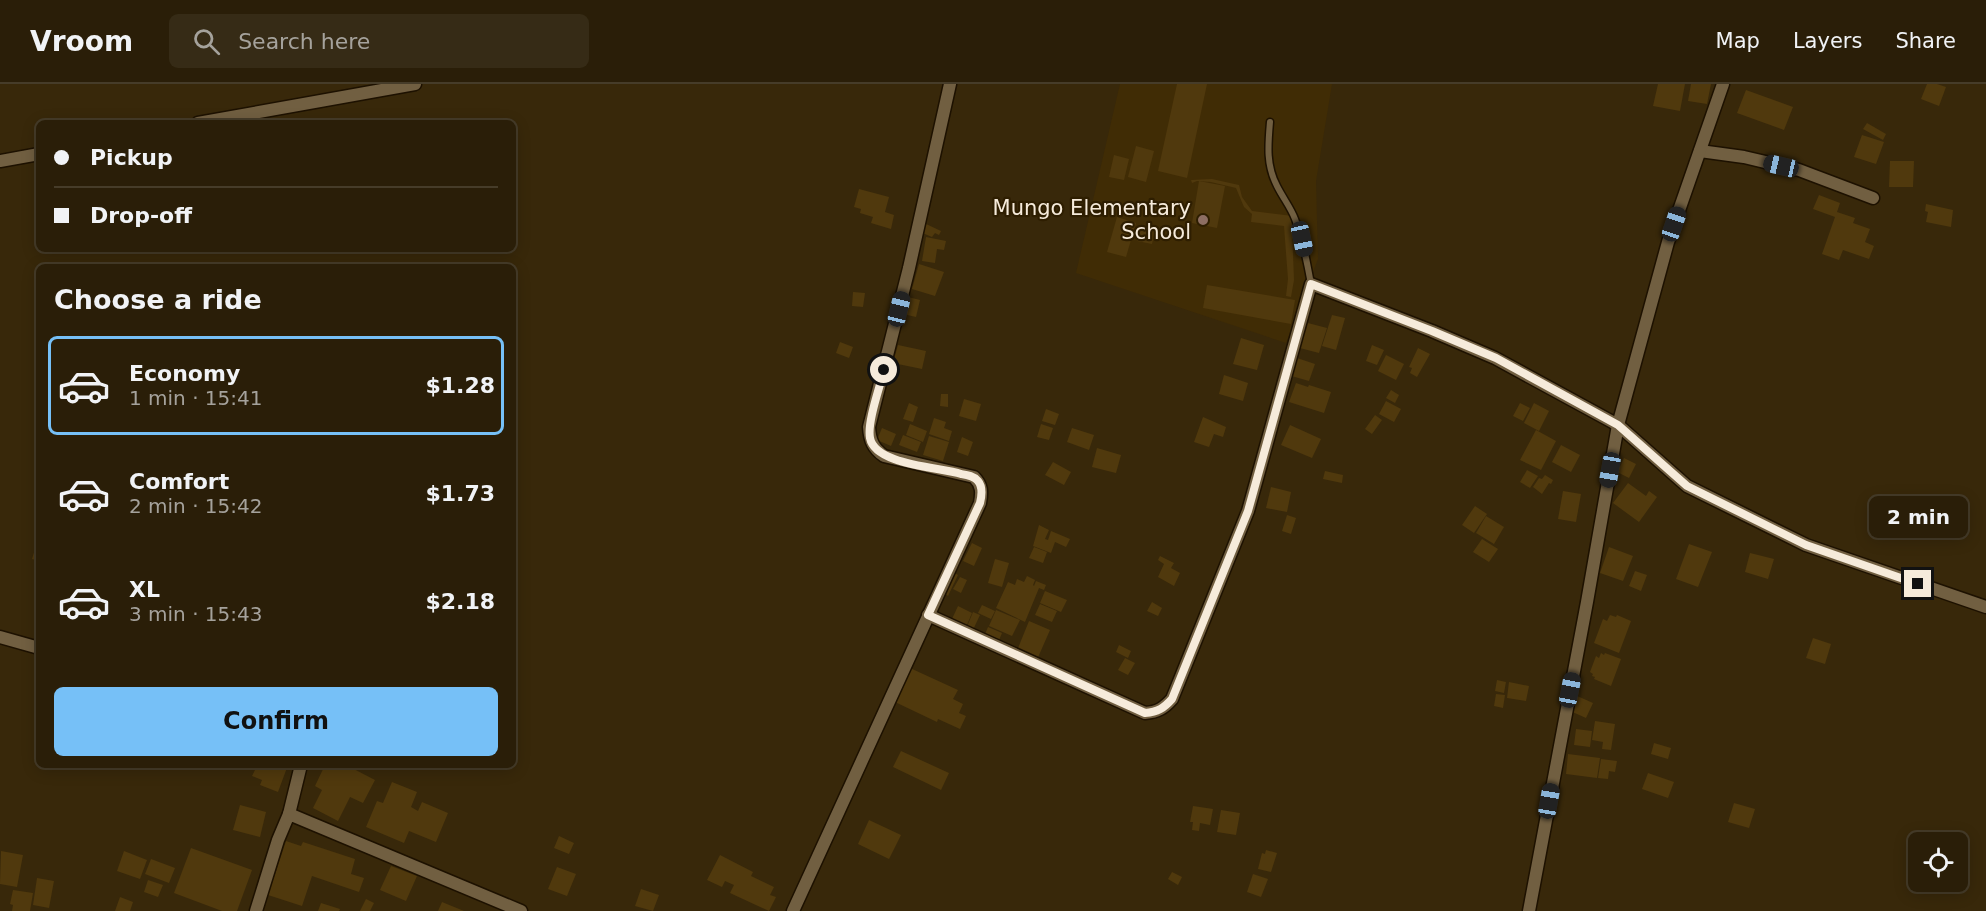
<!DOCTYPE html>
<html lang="en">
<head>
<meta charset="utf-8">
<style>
  body { margin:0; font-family:"DejaVu Sans",sans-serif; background:#362b16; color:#f1f3f6; height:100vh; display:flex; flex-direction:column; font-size:22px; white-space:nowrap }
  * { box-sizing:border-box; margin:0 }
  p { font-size:20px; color:#a5a29c }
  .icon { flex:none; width:33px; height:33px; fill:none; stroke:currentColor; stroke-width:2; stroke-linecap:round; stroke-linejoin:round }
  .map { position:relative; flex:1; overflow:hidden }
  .drawer { position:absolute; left:36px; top:180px; width:480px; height:504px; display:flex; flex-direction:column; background:#2a1e08; border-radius:9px; box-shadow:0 3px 15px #0003,0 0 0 2px #463c29 }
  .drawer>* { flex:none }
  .guide { position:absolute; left:36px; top:36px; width:480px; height:132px; border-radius:9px; box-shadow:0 3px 15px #0003,0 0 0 2px #463c29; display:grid; align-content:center; height:132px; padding:0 18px; background:#2a1e08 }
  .tools { position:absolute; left:1908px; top:748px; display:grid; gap:12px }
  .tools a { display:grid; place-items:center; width:60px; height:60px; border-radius:9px; background:#2a1e08; box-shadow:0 3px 15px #0003,0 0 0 2px #463c29; font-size:30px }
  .end { position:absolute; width:27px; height:27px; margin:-14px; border:8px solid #f6ebdb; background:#111; box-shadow:0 0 0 3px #111 }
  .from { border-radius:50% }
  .bubble { position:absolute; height:42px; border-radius:9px; background:#2a1e08; box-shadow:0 3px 15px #0003,0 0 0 2px #463c29; font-size:20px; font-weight:600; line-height:42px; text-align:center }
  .car { position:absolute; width:18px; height:36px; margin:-18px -9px; border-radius:8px; box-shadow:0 0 4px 2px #0007; background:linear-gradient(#222 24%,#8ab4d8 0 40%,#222 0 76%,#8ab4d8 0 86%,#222 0) }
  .guide b { display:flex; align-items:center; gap:21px; height:57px; font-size:22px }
  .guide b+b { border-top:2px solid #463c29 }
  .guide i { width:15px; height:15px; background:#f1f3f6 }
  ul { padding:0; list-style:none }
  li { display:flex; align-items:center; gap:18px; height:99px; margin:0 12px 9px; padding:0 6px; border:3px solid transparent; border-radius:9px }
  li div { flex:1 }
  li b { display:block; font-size:22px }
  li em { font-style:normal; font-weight:600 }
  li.selected { border-color:#76c0f7 }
  li>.icon { width:54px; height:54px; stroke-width:1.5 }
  h2 { padding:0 18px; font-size:27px; line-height:72px }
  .button { display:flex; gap:12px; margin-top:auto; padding:12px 18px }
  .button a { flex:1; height:69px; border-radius:9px; background:#76c0f7; color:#111; font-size:24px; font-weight:600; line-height:69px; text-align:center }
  header { display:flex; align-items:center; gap:36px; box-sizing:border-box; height:84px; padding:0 30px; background:#2a1e08; border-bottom:2px solid #463c29 }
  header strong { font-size:28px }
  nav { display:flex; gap:33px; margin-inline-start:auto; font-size:21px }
  .search { width:420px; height:54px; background:#362b16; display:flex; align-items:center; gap:15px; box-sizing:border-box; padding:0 21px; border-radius:9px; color:#a5a29c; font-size:22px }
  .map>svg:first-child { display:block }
  .built { fill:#402c05 }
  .building { fill:#50390d }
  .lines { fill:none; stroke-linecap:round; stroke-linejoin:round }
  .lane-casing { stroke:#1d1100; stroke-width:9 }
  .street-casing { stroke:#1d1100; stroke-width:15 }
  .lane { stroke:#715f41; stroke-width:6 }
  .street { stroke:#715f41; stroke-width:12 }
  .route { stroke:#f6ebdb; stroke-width:8 }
  .education-dot { fill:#8d6e63; stroke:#2e1e01; stroke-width:2 }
  .labels { text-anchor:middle; stroke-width:4.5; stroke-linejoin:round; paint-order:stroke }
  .poi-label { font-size:21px; fill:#f6ebdb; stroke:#2e1e01; text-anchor:end }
</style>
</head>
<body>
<header>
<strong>Vroom</strong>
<div class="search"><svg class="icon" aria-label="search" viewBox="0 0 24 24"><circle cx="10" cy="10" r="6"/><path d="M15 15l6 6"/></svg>Search here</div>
<nav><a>Map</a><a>Layers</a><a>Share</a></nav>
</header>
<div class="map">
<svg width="1986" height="827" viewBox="0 0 1986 827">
  <rect width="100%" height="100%" fill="#38280a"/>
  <path class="built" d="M1120 0H1332L1316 97 1318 175 1286 259 1076 189Z"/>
  <g class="building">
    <path d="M1177 0H1207L1187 94 1158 87Z"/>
    <path d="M1658 0H1685L1680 27 1653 22Z"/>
    <path d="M1691 0H1711L1707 20 1688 17Z"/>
    <path d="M1927 0H1937L1946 3 1939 22 1921 15Z"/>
    <path d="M1746 6 1793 23 1784 46 1737 29Z"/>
    <path d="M1867 39 1886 50 1883 56 1863 45Z"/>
    <path d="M1862 51 1884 58 1876 80 1854 73Z"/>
    <path d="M1136 62 1154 67 1146 98 1128 93Z"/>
    <path d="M1114 71 1129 75 1124 96 1109 93Z"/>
    <path d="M1890 77H1914L1913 103H1889Z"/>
    <path d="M1212 95 1239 101 1242 113 1252 127 1293 132 1292 143 1294 196 1291 213 1286 212 1288 195 1284 142 1251 138 1252 130 1244 123 1236 104 1211 98 1197 97 1192 99 1191 96Z"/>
    <path d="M1199 97 1225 102 1217 144 1192 139Z"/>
    <path d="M859 105 889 113 885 128 894 131 891 145 871 139 873 133 860 129 861 125 854 123Z"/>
    <path d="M1819 111 1840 119 1837 128 1855 134 1853 139 1870 145 1865 158 1874 162 1869 175 1843 166 1839 176 1822 170 1835 133 1813 125Z"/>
    <path d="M1926 120 1953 126 1951 143 1926 138 1928 128 1925 127Z"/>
    <path d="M1117 133 1136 139 1126 173 1107 168Z"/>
    <path d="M924 139 941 147 939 151 935 149 932 153 920 148Z"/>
    <path d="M1140 142 1155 146 1152 160 1137 157Z"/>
    <path d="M926 153 946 157 944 166 937 165 935 179 922 177Z"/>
    <path d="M919 180 944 188 935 212 912 205Z"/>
    <path d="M1207 201 1295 216 1291 240 1203 224Z"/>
    <path d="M853 208 865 209 863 223 852 222Z"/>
    <path d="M908 213 920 216 916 233 903 230Z"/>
    <path d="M1332 231 1345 234 1336 266 1322 262Z"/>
    <path d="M1304 238 1327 244 1319 269 1296 263Z"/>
    <path d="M1241 254 1264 261 1257 286 1233 280Z"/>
    <path d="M840 258 853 263 849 274 836 269Z"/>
    <path d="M898 261 926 267 922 285 893 279Z"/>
    <path d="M1372 261 1384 266 1377 281 1366 277Z"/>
    <path d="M1418 264 1430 270 1417 293 1410 289 1412 284 1409 283Z"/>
    <path d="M1386 271 1404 280 1396 296 1378 287Z"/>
    <path d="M1294 273 1315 280 1309 297 1288 291Z"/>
    <path d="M1224 291 1248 299 1243 317 1219 310Z"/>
    <path d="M1296 299 1308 303 1309 301 1331 308 1324 329 1289 318Z"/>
    <path d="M1391 306 1399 311 1395 319 1386 314Z"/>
    <path d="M941 310H948V323L940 322Z"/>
    <path d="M964 315 981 320 976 337 959 332Z"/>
    <path d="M1386 317 1401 325 1394 338 1379 330Z"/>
    <path d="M909 319 918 323 913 338 903 335Z"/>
    <path d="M1520 319 1530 324 1523 337 1513 332Z"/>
    <path d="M1534 319 1549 327 1539 347 1524 339Z"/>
    <path d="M1046 325 1059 330 1055 341 1042 337Z"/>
    <path d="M1375 331 1382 336 1372 350 1365 345Z"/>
    <path d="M1203 333 1226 343 1223 353 1214 350 1209 363 1194 358Z"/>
    <path d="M934 334 946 338 944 344 952 347 949 357 929 350Z"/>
    <path d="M910 340 927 347 923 358 906 351Z"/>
    <path d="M1041 340 1053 344 1049 356 1037 353Z"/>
    <path d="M1290 341 1321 355 1312 374 1281 361Z"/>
    <path d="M882 344 896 350 891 362 877 356Z"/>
    <path d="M1072 344 1094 351 1089 366 1067 358Z"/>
    <path d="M1536 346 1556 357 1541 386 1520 376Z"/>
    <path d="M903 351 921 358 917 368 899 361Z"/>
    <path d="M929 352 949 358 943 377 923 371Z"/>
    <path d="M962 353 973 358 968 372 957 368Z"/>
    <path d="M1561 361 1580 371 1571 388 1552 378Z"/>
    <path d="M1097 364 1121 371 1116 389 1092 383Z"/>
    <path d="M1624 374 1636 380 1629 394 1617 388Z"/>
    <path d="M1053 378 1071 388 1064 401 1045 391Z"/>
    <path d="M1527 386 1538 392 1530 404 1520 398Z"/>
    <path d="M1325 387 1343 391 1342 399 1323 395Z"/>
    <path d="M1545 391 1553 396 1551 400 1549 399 1542 410 1533 403 1539 394 1542 395Z"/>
    <path d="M1628 399 1646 412 1649 407 1657 413 1639 438 1613 419Z"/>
    <path d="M1271 403 1291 408 1287 428 1266 424Z"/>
    <path d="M1563 407 1581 410 1576 438 1558 435Z"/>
    <path d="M1475 422 1487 430 1474 449 1462 441Z"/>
    <path d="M1287 431 1296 434 1291 450 1282 447Z"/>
    <path d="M1486 432 1504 443 1494 460 1476 449Z"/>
    <path d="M1039 441 1049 446 1045 455 1048 456 1051 447 1070 455 1066 463 1055 458 1051 469 1033 462Z"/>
    <path d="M39 452V477L32 475Z"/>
    <path d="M1482 455 1498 465 1489 478 1473 468Z"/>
    <path d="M972 459 982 464 974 482 963 477Z"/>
    <path d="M1689 460 1712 468 1698 503 1676 495Z"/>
    <path d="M1034 463 1047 468 1043 479 1029 474Z"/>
    <path d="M1609 463 1633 472 1623 497 1600 489Z"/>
    <path d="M1750 469 1774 475 1768 495 1745 488Z"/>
    <path d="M1160 472 1174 479 1171 484 1180 489 1174 502 1158 493 1164 480 1158 476Z"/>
    <path d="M995 475 1009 479 1002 503 988 499Z"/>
    <path d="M952 487 958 491 948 512 943 508Z"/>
    <path d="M1635 487 1647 491 1641 507 1629 502Z"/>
    <path d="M1027 492 1035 496 1033 501 1034 502 1036 497 1046 501 1044 506 1039 504 1025 538 996 524 1008 498 1015 501 1017 495 1024 498Z"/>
    <path d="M960 493 967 496 961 509 953 505Z"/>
    <path d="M1045 507 1067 516 1061 528 1040 519Z"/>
    <path d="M1152 518 1162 524 1158 532 1147 527Z"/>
    <path d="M1040 520 1057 527 1052 538 1035 531Z"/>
    <path d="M982 521 995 527 991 535 978 529Z"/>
    <path d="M958 522 972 529 967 541 952 535Z"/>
    <path d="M996 526 1020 536 1012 552 989 542Z"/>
    <path d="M973 528 980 531 972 548 966 545Z"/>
    <path d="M1610 531 1616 533 1617 531 1631 537 1619 569 1594 559 1603 535 1607 537Z"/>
    <path d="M1029 537 1050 546 1036 578 1016 569Z"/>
    <path d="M988 543 1002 549 997 561 983 555Z"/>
    <path d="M1813 554 1831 560 1825 580 1806 574Z"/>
    <path d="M1119 561 1131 567 1128 574 1116 568Z"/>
    <path d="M1601 569 1604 571 1605 569 1621 575 1611 602 1594 595 1595 593 1592 592 1593 590 1590 588 1596 572 1599 574Z"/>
    <path d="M1125 574 1135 579 1128 591 1118 586Z"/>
    <path d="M910 584 958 606 953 615 963 620 959 629 966 632 960 645 938 635 937 638 895 618Z"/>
    <path d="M1497 596 1506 598 1504 609 1495 607Z"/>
    <path d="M1509 598 1529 602 1526 617 1507 614Z"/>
    <path d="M1496 610 1505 611 1503 624 1494 622Z"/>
    <path d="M1575 611 1593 619 1586 634 1568 626Z"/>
    <path d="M1595 637 1615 640 1611 666 1602 665 1603 658 1592 656Z"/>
    <path d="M1576 645 1592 647 1590 663 1574 661Z"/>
    <path d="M1654 659 1671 664 1668 675 1651 670Z"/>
    <path d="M901 667 949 689 941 706 893 683Z"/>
    <path d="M1568 670 1600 674 1597 694 1566 690Z"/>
    <path d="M1601 675 1617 677 1615 688 1609 687 1608 695 1598 694Z"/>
    <path d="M249 681H288L278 708 260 701 262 696 252 692 255 686 248 683Z"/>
    <path d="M325 681H346L375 696 363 719 350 713 338 737 313 724 322 706 315 702Z"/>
    <path d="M1648 689 1674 698 1668 714 1642 705Z"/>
    <path d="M392 698 417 708 411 723 418 727 422 718 448 729 436 758 409 747 404 759 366 743 377 717 383 719Z"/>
    <path d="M1734 719 1755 725 1749 744 1728 738Z"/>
    <path d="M240 721 266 728 260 753 233 746Z"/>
    <path d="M1193 722 1213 725 1210 741 1200 739 1199 747 1192 746 1193 738H1190Z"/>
    <path d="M1221 726 1240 729 1236 751 1217 748Z"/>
    <path d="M869 736 901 751 889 775 858 760Z"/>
    <path d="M559 752 574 759 569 770 554 764Z"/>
    <path d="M286 757 301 762 303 758 355 775 351 790 364 794 359 808 312 792 302 822 268 811Z"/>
    <path d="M191 764 252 786 237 827H222L174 809Z"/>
    <path d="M1266 766 1277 769 1271 788 1258 785 1262 769 1265 770Z"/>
    <path d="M1 767 23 771 17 803 0 800Z"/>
    <path d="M124 767 147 776 140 795 117 787Z"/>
    <path d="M720 771 753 788 751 792 774 803 770 811 776 813 769 827 730 809 734 801 725 797 722 803 707 796Z"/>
    <path d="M151 775 175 784 169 799 145 790Z"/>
    <path d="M391 782 417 792 406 817 380 806Z"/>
    <path d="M557 783 576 790 567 812 548 805Z"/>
    <path d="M1172 788 1182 793 1178 801 1168 795Z"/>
    <path d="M1253 790 1268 795 1261 813 1247 808Z"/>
    <path d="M37 794 54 797 49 824 33 821Z"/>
    <path d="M148 796 163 801 158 813 144 808Z"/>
    <path d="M641 805 659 811 653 827 635 822Z"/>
    <path d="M13 806 33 809 30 827H12L13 821 10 820Z"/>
    <path d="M120 813 133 818 130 827H115Z"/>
    <path d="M366 815 374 819 370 827H360Z"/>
    <path d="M442 818 464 827H438Z"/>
    <path d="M321 819 340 825 339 827H318Z"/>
  </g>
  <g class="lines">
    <defs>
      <path id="lane" d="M1270 38C1268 61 1266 81 1277 102 1283 114 1291 124 1295 135 1303 156 1307 178 1311 200"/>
      <g id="street">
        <path d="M198 39 415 0"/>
        <path d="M1700 67 1744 73 1799 86 1873 114"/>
        <path d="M0 77 39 70"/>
        <path d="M928 531 1145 629C1158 628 1164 624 1172 615L1248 427 1311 200 1432 247 1495 274 1618 341 1687 402 1806 461 1986 523"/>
        <path d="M0 553 39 564"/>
        <path d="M289 730 301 681"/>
        <path d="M256 827 278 756 289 730 521 827"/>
        <path d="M793 827 980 419C982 408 982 401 974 393L884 372C873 364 870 357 869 343L909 184 950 0"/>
        <path d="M1529 827 1587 518 1618 341 1668 158 1723 0"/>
      </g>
    </defs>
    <use href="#lane" class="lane-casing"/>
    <use href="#street" class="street-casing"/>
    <use href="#lane" class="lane"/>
    <use href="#street" class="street"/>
  </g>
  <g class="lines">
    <path class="route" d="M884 286C880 303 867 338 870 354 875 381 939 383 961 390 967 391 974 392 978 397 983 403 982 411 980 419L928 531 1145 629C1158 628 1164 624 1172 615L1248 427 1311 200 1432 247 1496 274 1618 341 1687 402 1806 461 1918 500"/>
  </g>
  <circle class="education-dot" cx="1203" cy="136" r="6"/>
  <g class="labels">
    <g class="poi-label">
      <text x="1191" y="131">Mungo Elementary<tspan x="1191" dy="24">School</tspan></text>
    </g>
  </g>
</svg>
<div class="tools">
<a><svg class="icon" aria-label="locate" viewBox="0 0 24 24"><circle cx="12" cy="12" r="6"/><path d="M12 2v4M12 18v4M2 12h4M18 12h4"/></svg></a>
</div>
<i class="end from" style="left:884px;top:286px"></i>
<i class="end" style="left:1918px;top:500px"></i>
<div class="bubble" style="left:1869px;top:412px;width:99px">2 min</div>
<i class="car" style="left:1781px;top:82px;rotate:283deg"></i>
<i class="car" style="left:1674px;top:140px;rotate:19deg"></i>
<i class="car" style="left:1302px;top:155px;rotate:168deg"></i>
<i class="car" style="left:899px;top:225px;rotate:14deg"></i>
<i class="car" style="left:1610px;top:386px;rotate:190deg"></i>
<i class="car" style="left:1570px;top:606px;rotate:11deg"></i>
<i class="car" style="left:1549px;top:717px;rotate:10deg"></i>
<div class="guide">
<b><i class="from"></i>Pickup</b>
<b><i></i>Drop-off</b>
</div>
<section class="drawer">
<h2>Choose a ride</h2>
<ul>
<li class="selected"><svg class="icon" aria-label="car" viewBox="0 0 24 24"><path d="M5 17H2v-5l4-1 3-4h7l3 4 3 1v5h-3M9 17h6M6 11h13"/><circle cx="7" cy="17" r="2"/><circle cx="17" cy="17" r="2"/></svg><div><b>Economy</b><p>1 min · 15:41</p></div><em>$1.28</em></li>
<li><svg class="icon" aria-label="car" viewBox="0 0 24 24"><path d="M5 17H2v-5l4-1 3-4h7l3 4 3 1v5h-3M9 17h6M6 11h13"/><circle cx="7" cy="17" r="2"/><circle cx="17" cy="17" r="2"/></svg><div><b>Comfort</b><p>2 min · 15:42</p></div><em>$1.73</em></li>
<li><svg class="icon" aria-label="car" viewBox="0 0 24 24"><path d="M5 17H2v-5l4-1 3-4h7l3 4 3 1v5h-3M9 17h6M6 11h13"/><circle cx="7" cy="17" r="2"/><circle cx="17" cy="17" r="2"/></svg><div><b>XL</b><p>3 min · 15:43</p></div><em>$2.18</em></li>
</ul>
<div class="button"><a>Confirm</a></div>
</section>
</div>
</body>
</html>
